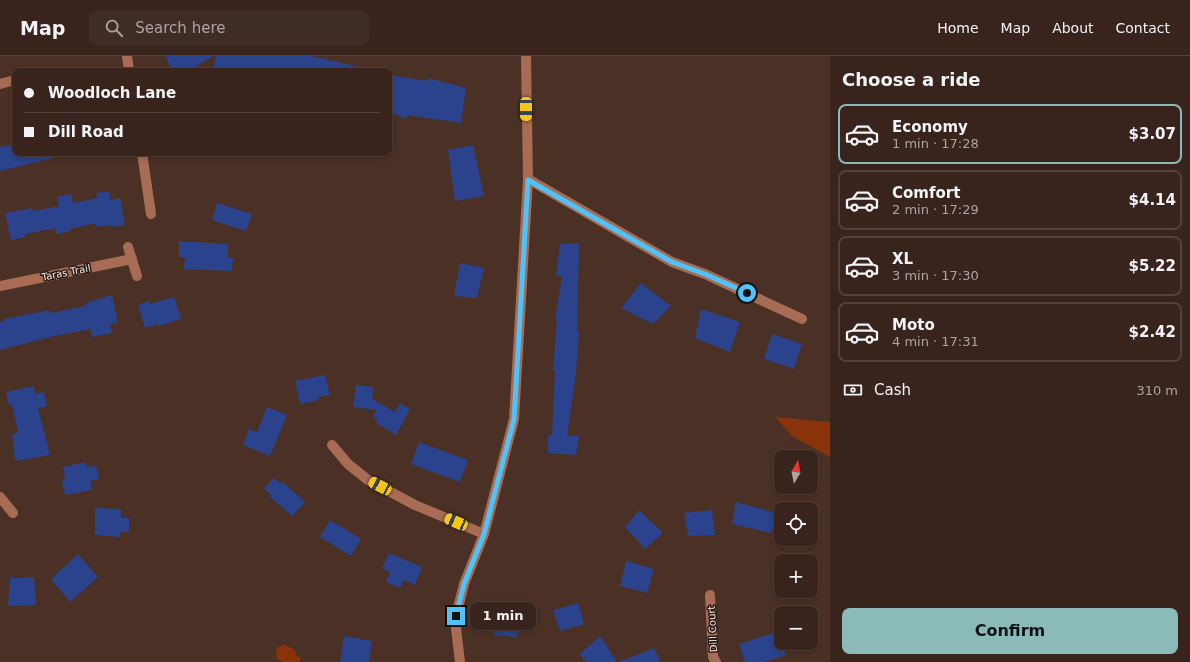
<!DOCTYPE html>
<html lang="en">
<head>
<meta charset="utf-8">
<style>
  body { margin:0; font-family:"DejaVu Sans",sans-serif; background:#3f2c25; color:#f1f3f6; height:100vh; display:flex; flex-direction:column; font-size:15px; white-space:nowrap }
  * { box-sizing:border-box; margin:0 }
  p { font-size:13px; color:#aba4a3 }
  .icon { flex:none; width:22px; height:22px; fill:none; stroke:currentColor; stroke-width:2; stroke-linecap:round; stroke-linejoin:round }
  .map { position:relative; flex:1; overflow:hidden }
  .panel { display:flex; flex-direction:column; background:#38241c; width:360px }
  .panel>* { flex:none }
  .top-card { position:absolute; left:12px; top:12px; width:380px; height:88px; border-radius:8px; box-shadow:0 2px 6px #0003,0 0 0 1px #52413b; display:grid; align-content:center; height:88px; padding:0 12px; background:#38241c }
  .needle { width:26px; rotate:10deg }
  .fabs { position:absolute; left:774px; top:394px; display:grid; gap:8px }
  .fabs a { display:grid; place-items:center; width:44px; height:44px; border-radius:8px; background:#38241c; box-shadow:0 2px 6px #0003,0 0 0 1px #52413b; font-size:20px }
  .end { position:absolute; width:18px; height:18px; margin:-9px; border:5px solid #4fc3f7; background:#111; box-shadow:0 0 0 2px #111 }
  .from { border-radius:50% }
  .bubble { position:absolute; height:28px; border-radius:8px; background:#38241c; box-shadow:0 2px 6px #0003,0 0 0 1px #52413b; font-size:13px; font-weight:700; line-height:28px; text-align:center }
  .car { position:absolute; width:12px; height:24px; margin:-12px -6px; border-radius:5px; box-shadow:0 0 3px 1px #0007; background:linear-gradient(#f5c518 24%,#345 0 40%,#f5c518 0 76%,#345 0 86%,#f5c518 0) }
  .top-card b { display:flex; align-items:center; gap:14px; height:38px; font-size:15px }
  .top-card b+b { border-top:1px solid #52413b }
  .top-card i { width:10px; height:10px; background:#f1f3f6 }
  ul { padding:0; list-style:none }
  li { display:flex; align-items:center; gap:12px; height:60px; margin:0 8px 6px; padding:0 4px; border:2px solid #52413b; border-radius:8px }
  li div { flex:1 }
  li b { display:block; font-size:15px }
  li em { font-style:normal; font-weight:700 }
  li.on { border-color:#8bbbb9 }
  li>.icon { width:36px; height:36px; stroke-width:1.5 }
  h2 { padding:0 12px; font-size:18px; line-height:48px }
  .pay { display:flex; align-items:center; gap:10px; height:44px; padding:0 12px; font-size:15px }
  .pay p { margin-inline-start:auto }
  .primary-button { display:flex; gap:8px; margin-top:auto; padding:8px 12px }
  .primary-button a { flex:1; height:46px; border-radius:8px; background:#8bbbb9; color:#111; font-size:16px; font-weight:700; line-height:46px; text-align:center }
  header { display:flex; align-items:center; gap:24px; box-sizing:border-box; height:56px; padding:0 20px; background:#38241c; border-bottom:1px solid #52413b }
  header strong { font-size:19px }
  nav { display:flex; gap:22px; margin-inline-start:auto; font-size:14px }
  .search { width:280px; height:36px; background:#3f2c25; display:flex; align-items:center; gap:10px; box-sizing:border-box; padding:0 14px; border-radius:8px; color:#aba4a3; font-size:15px }
  main { display:flex; flex:1; min-height:0 }
  .map>svg:first-child { display:block }
  .water { fill:#883309 }
  .building { fill:#2a438c }
  .lines { fill:none; stroke-linecap:round; stroke-linejoin:round }
  .minor { stroke:#a86c55; stroke-width:10 }
  .route { stroke:#4fc3f7; stroke-width:5 }
  .labels { text-anchor:middle; stroke-width:3; stroke-linejoin:round; paint-order:stroke }
  .street-label { font-size:10px; fill:#fceae3; stroke:#281b17 }
</style>
</head>
<body>
<header>
<strong>Map</strong>
<div class="search"><svg class="icon" aria-label="search" viewBox="0 0 24 24"><circle cx="10" cy="10" r="6"/><path d="M15 15l6 6"/></svg>Search here</div>
<nav><a>Home</a><a>Map</a><a>About</a><a>Contact</a></nav>
</header>
<main>
<div class="map">
<svg width="830" height="606" viewBox="0 0 830 606">
  <rect width="100%" height="100%" fill="#4b3025"/>
  <g class="water">
    <path d="M775 361 830 366V401L792 380Z"/>
    <path d="M284 589 294 593 297 600 301 602 299 606H283L277 603 276 596 278 591Z"/>
  </g>
  <g class="building">
    <path d="M165 0H213L189 15H173Z"/>
    <path d="M216 0H311L355 10 354 15H213Z"/>
    <path d="M389 19 428 25V22L466 32 461 67 407 59 406 63 389 56Z"/>
    <path d="M15 88V97H52L53 102 0 115V91Z"/>
    <path d="M473 89 484 140 455 145 448 94Z"/>
    <path d="M109 135 111 144 120 142 125 169 112 171 110 169 96 171V167L70 173V175L56 178 55 172 25 178 26 181 11 184 5 157 32 152 33 155 59 150 57 141 71 138 73 147 97 142 96 137Z"/>
    <path d="M217 147 252 158 246 175 212 164Z"/>
    <path d="M179 185 228 188V201L233 202 232 215 184 213 185 201H179Z"/>
    <path d="M579 187 577 277 579 276 576 317 567 380H579L576 399 548 397V379H552L555 315H553L557 263H555L562 220 556 219 560 188Z"/>
    <path d="M460 207 484 212 477 242 454 240Z"/>
    <path d="M641 227 671 250 653 268 621 252Z"/>
    <path d="M112 239 118 267 110 268 112 277 92 281 91 273 54 280 0 294V266L4 265V263L49 254 50 257 86 250V247Z"/>
    <path d="M174 241 181 263 159 270 158 268 145 272 138 249 149 245 150 248Z"/>
    <path d="M701 253 740 266 730 296 695 282Z"/>
    <path d="M772 278 802 288 794 313 764 303Z"/>
    <path d="M325 319 330 339 318 341 319 344 300 348 295 325Z"/>
    <path d="M356 329 374 331 372 343 395 356 400 347 410 353 396 379 376 367 378 364 373 361 376 354 353 351Z"/>
    <path d="M34 330 35 338 44 336 47 350 38 352 50 399 15 405 12 378 18 377 12 349H9L6 336Z"/>
    <path d="M267 351 287 359 270 400 243 389 249 373 257 376Z"/>
    <path d="M419 386 468 404 460 426 411 408Z"/>
    <path d="M86 406 87 411 96 410 99 423 90 425 92 434 65 439 62 424 65 423 63 411Z"/>
    <path d="M274 422 281 428 283 426 305 446 292 460 270 441 271 439 264 432Z"/>
    <path d="M736 446 776 457 771 477 732 468Z"/>
    <path d="M95 452 121 453V462H129V476H120V481L95 479Z"/>
    <path d="M639 454 663 477 645 493 625 471Z"/>
    <path d="M712 454 715 479 688 480 684 457Z"/>
    <path d="M330 464 361 483 351 500 320 481Z"/>
    <path d="M389 497 422 511 415 529 404 524 400 532 386 526 390 516 382 512Z"/>
    <path d="M78 498 98 521 70 546 51 523Z"/>
    <path d="M626 505 654 513 647 537 620 530Z"/>
    <path d="M34 521 36 549 8 550 10 522Z"/>
    <path d="M578 547 584 568 560 575 553 554Z"/>
    <path d="M499 551 520 554 517 581 494 579Z"/>
    <path d="M779 575 781 587H783L786 599 764 606H745L739 588Z"/>
    <path d="M344 580 372 585 369 606H340Z"/>
    <path d="M600 580 617 606H586L580 598Z"/>
    <path d="M654 592 661 606H621V605Z"/>
  </g>
  <g class="lines">
    <g class="minor">
      <path d="M127 0 129 15"/>
      <path d="M0 28 11 25"/>
      <path d="M142 97 151 158"/>
      <path d="M528 123 672 206 705 218 802 263"/>
      <path d="M128 191 137 220"/>
      <path d="M0 230 132 203"/>
      <path d="M332 389 348 408 368 424 415 449 484 478"/>
      <path d="M0 441 13 457"/>
      <path d="M710 539 713 601 716 606"/>
      <path d="M460 606 456 572V560L464 528 484 478 514 363 528 123 526 0"/>
    </g>
  </g>
  <g class="lines">
    <path class="route" d="M456 560 464 528 484 478 514 363 528 124 672 206 705 218 747 237"/>
  </g>
  <g class="labels">
    <g class="street-label">
      <text transform="translate(66 216) rotate(-11)" y="4">Taras Trail</text>
      <text transform="translate(712 573) rotate(-93)" y="4">Dill Court</text>
    </g>
  </g>
</svg>
<div class="fabs">
<a><svg class="needle" viewBox="-14 -14 28 28"><path d="M0-13l5 13h-10z" fill="#e53935"/><path d="M0 13l5-13h-10z" fill="#aba4a3"/></svg></a>
<a><svg class="icon" aria-label="locate" viewBox="0 0 24 24"><circle cx="12" cy="12" r="6"/><path d="M12 2v4M12 18v4M2 12h4M18 12h4"/></svg></a>
<a>+</a>
<a>−</a>
</div>
<i class="end from" style="left:747px;top:237px"></i>
<i class="end" style="left:456px;top:560px"></i>
<div class="bubble" style="left:470px;top:546px;width:66px">1 min</div>
<i class="car" style="left:526px;top:53px;rotate:180deg"></i>
<i class="car" style="left:380px;top:430px;rotate:298deg"></i>
<i class="car" style="left:456px;top:466px;rotate:293deg"></i>
<div class="top-card">
<b><i class="from"></i>Woodloch Lane</b>
<b><i></i>Dill Road</b>
</div>
</div>
<section class="panel">
<h2>Choose a ride</h2>
<ul>
<li class="on"><svg class="icon" aria-label="car" viewBox="0 0 24 24"><path d="M5 17H2v-5l4-1 3-4h7l3 4 3 1v5h-3M9 17h6M6 11h13"/><circle cx="7" cy="17" r="2"/><circle cx="17" cy="17" r="2"/></svg><div><b>Economy</b><p>1 min · 17:28</p></div><em>$3.07</em></li>
<li><svg class="icon" aria-label="car" viewBox="0 0 24 24"><path d="M5 17H2v-5l4-1 3-4h7l3 4 3 1v5h-3M9 17h6M6 11h13"/><circle cx="7" cy="17" r="2"/><circle cx="17" cy="17" r="2"/></svg><div><b>Comfort</b><p>2 min · 17:29</p></div><em>$4.14</em></li>
<li><svg class="icon" aria-label="car" viewBox="0 0 24 24"><path d="M5 17H2v-5l4-1 3-4h7l3 4 3 1v5h-3M9 17h6M6 11h13"/><circle cx="7" cy="17" r="2"/><circle cx="17" cy="17" r="2"/></svg><div><b>XL</b><p>3 min · 17:30</p></div><em>$5.22</em></li>
<li><svg class="icon" aria-label="car" viewBox="0 0 24 24"><path d="M5 17H2v-5l4-1 3-4h7l3 4 3 1v5h-3M9 17h6M6 11h13"/><circle cx="7" cy="17" r="2"/><circle cx="17" cy="17" r="2"/></svg><div><b>Moto</b><p>4 min · 17:31</p></div><em>$2.42</em></li>
</ul>
<div class="pay"><svg class="icon" aria-label="cash" viewBox="0 0 24 24"><path d="M3 7h18v10H3z"/><circle cx="12" cy="12" r="2"/></svg>Cash<p>310 m</p></div>
<div class="primary-button"><a>Confirm</a></div>
</section>
</main>
</body>
</html>
